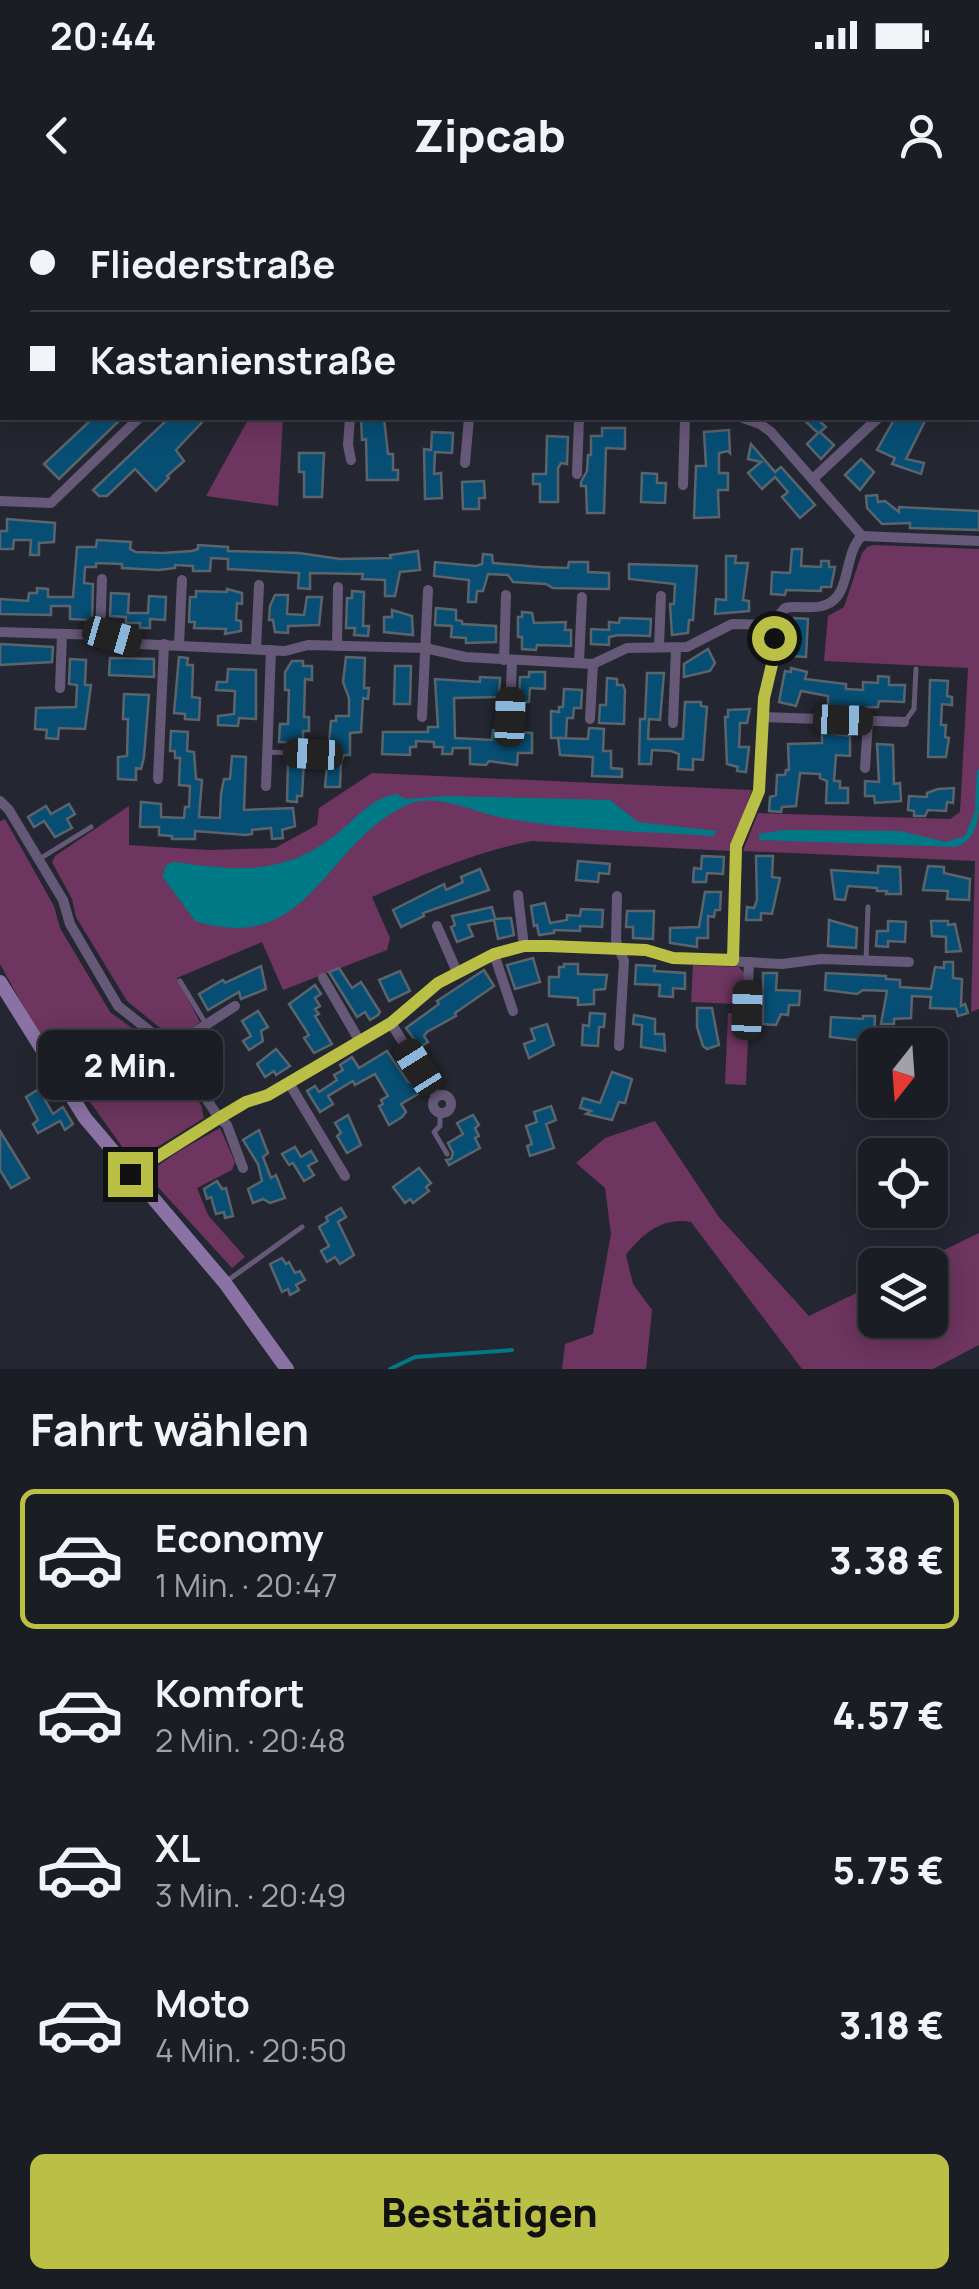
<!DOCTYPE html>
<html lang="de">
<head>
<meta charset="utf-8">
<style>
  body { margin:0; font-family:Manrope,sans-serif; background:#24262d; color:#f1f3f6; height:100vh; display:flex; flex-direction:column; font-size:38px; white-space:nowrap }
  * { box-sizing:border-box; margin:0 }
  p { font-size:32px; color:#a0a2a7 }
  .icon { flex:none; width:55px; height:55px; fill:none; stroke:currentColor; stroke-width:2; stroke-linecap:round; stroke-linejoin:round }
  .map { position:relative; height:1169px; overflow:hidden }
  .side { display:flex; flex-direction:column; background:#1b1d25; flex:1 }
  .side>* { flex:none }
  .hud { position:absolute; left:0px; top:0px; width:980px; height:220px; box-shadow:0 5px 25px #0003,0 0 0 2px #393b42; display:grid; align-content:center; height:220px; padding:0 30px; background:#1b1d25 }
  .needle { width:65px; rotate:197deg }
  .fabs { position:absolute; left:858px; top:828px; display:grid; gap:20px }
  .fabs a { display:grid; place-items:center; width:90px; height:90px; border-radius:15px; background:#1b1d25; box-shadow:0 5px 25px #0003,0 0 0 2px #393b42; font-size:50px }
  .end { position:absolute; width:45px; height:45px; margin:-22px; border:12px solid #bac045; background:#111; box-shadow:0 0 0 5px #111 }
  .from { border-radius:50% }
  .bubble { position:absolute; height:70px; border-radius:15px; background:#1b1d25; box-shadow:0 5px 25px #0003,0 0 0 2px #393b42; font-size:32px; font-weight:800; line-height:70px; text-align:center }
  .car { position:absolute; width:30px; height:60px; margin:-30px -15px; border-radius:12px; box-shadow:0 0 8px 2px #0007; background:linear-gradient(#222 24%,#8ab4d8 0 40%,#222 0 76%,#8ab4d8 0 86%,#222 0) }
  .hud b { display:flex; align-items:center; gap:35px; height:95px; font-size:38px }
  .hud b+b { border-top:2px solid #393b42 }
  .hud i { width:25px; height:25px; background:#f1f3f6 }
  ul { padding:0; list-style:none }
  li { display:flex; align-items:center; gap:30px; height:140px; margin:0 20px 15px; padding:0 10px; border:5px solid transparent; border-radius:15px }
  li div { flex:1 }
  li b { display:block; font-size:38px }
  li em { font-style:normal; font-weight:800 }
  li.selected { border-color:#bac045 }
  li>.icon { width:90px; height:90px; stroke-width:1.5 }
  h2 { padding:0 30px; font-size:45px; line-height:120px }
  .primary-button { display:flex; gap:20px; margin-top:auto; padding:20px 30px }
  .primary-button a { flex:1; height:115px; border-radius:15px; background:#bac045; color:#111; font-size:40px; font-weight:800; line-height:115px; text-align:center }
  .status { display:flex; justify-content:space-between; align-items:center; height:70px; padding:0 50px; background:#1b1d25; direction:ltr }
  .status svg { height:28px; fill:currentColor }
  header { display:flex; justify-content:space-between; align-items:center; height:130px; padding:0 30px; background:#1b1d25; font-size:45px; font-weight:800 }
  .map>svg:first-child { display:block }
  .green { fill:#6d355f }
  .water { fill:#007987 }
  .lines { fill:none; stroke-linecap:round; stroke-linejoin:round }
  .stream { stroke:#007987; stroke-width:4 }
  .building { fill:#074e75; stroke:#59646c; stroke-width:2.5 }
  .lane { stroke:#665877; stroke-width:5 }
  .street { stroke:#665877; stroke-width:10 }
  .secondary { stroke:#8a73a4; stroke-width:14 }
  .route { stroke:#bac045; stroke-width:12 }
</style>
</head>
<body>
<div class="status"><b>20:44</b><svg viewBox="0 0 49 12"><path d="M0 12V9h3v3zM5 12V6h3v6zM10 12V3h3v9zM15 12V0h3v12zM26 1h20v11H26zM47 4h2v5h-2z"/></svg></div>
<header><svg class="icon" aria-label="back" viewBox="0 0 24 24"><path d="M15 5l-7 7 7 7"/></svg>Zipcab<svg class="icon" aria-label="person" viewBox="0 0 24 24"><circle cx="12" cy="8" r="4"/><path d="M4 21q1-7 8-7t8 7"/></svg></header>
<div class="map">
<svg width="979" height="1169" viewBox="0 0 979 1169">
  <rect width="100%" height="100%" fill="#242731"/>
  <g class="green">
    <path d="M249 218H283L278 306 206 296Z"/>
    <path d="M873 345 979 349V809L971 812 975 661 743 651 758 613 950 619 960 612 968 468 824 461 828 416 844 407 862 353 867 347Z"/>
    <path d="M372 573 752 590 730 651 532 641C475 652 425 674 372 697L390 738 387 750 283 790 262 742 177 778 200 822 175 840 127 801 76 717 72 699 52 662 55 656 129 606V645L208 650 275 648 317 625 319 608Z"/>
    <path d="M5 619 54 706 60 728 110 812 147 839 67 869 39 835 0 764V621Z"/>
    <path d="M693 765 739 767 744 773 742 801 735 804 691 802Z"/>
    <path d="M728 813 749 814 746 885 725 884Z"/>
    <path d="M167 857 201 905 204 918 133 962 88 899Z"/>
    <path d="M655 921 719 1017 809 1116 875 1084V1120H930V1065H913L979 1033V1145L933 1169H802L691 1022C663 1017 643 1033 626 1055L633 1084 652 1110 646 1169H562L565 1144 593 1134 611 1034 605 988 576 963 605 938Z"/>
    <path d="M220 928 235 962 232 970 197 988 208 1015 245 1057 232 1068 146 974 179 951Z"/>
  </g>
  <g class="water">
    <path d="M396 594 406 599 446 596 610 600 638 622 717 631 713 636C642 631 569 631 499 617 472 611 436 593 409 604 323 642 312 757 195 721L162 676 167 664 175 662C239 671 284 676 338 633 356 618 372 598 396 594Z"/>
    <path d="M976 608 979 609C977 626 974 640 956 647L759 640V634L784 630 900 631 946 642 965 636Z"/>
  </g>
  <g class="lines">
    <g class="stream">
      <path d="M749 0 752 2"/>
      <path d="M977 607 979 571"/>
      <path d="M390 1169 415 1157 512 1150"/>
    </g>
  </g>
  <g class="building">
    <path d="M93 218H122L59 279 44 264Z"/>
    <path d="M169 218H206L176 250 184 261 167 276 169 278 156 291 135 269 107 296H99L93 290Z"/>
    <path d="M361 218H384L388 254H393V270H398V280H367L366 239 362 240Z"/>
    <path d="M802 218H816L826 227 820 232 834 245 821 259 807 244 818 233Z"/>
    <path d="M895 218 925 221 906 259 924 263 921 274 892 264 895 258 877 250Z"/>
    <path d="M602 228H625V249L606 248 604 313H587L586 286H581V282L587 271 588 255H591V236H602Z"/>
    <path d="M729 230 730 253 728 251 719 253V273H728V290H718L719 317 694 318 696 266H706L704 232Z"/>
    <path d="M432 232 453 233 452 253 435 252 434 274 441 273 442 298 425 299 424 249 431 250Z"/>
    <path d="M547 236 568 237 567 264 561 263 558 268V302H540V284H533V274H546Z"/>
    <path d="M751 244 775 272 781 267 815 305 800 318 782 297 788 292 775 277 762 289 748 273 761 262 748 259Z"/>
    <path d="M299 253H324L322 297H304V272H299Z"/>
    <path d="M861 259 874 272 860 290 845 275Z"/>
    <path d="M642 273 657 274V283H666L665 303 641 302Z"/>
    <path d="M484 281 485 298H479V309H463L462 282Z"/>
    <path d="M877 295 878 302 885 301 899 312V307L979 311V330L910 328V323L882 324 867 308 866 296Z"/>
    <path d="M7 319 55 323 54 342 39 343V355H30L31 340H14L13 349H0V331H7Z"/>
    <path d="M97 340 131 342 130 349 136 352 163 353 192 351 198 349V345L228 347V351L299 353 340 359 391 358 390 355 418 351 420 370 400 372 395 396H385V380L362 379 363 374 310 373V389L298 388 299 373 228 369V359L211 358 210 371H193V366L175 365V368L159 370 122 368V364L96 363V367H85L84 383 93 384 92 420 70 419V406H51V415L0 414V399L28 401 29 393H37V388L48 389V397H73L77 347H96Z"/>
    <path d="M792 349H802L801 366 821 367V361H829V367H835L831 387H821V391L786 390 785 395 771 394 772 372 790 373Z"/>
    <path d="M483 354 492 355 493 363 540 367 568 368 569 362H588V372L609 373V389L553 388 546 384 513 382 508 375 488 374 483 391H477L476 402H468L469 380 434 376 435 362 476 366 482 364Z"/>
    <path d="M726 356H736L735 363H748L743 400 749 401V411L715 414 716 399 726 400Z"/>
    <path d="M629 364 697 366 693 420H689L688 433 672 435 670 404H674L675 384 629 379Z"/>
    <path d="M227 389 242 393V404L237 403 236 420 241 421V431L225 434 226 429 194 428 195 422H189L190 397H196V391L227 392Z"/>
    <path d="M352 391 364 392 363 426H369L368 436 354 435 355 428H346L347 398H352Z"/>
    <path d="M111 393 129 394 128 413H148L149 396 166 397 165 420 150 419V428H140V423H126V417L110 416Z"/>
    <path d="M275 395H288L287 414 304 415 307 397H322L319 425 288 426V433L275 432 273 420H269L270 406Z"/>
    <path d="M436 408 456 410V420L462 421V424L496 426V442L466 443V438L451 437 452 426 435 425Z"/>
    <path d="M392 410 412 416 413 435 384 432V417H392Z"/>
    <path d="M522 412 532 413 534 423 566 422 565 430H571V446L537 445 536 450 522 449V437H518V417H522Z"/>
    <path d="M620 418 651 419 650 436 619 435 609 437V445L591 444V429L609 430V422L619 423Z"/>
    <path d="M794 418 808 419 806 457 791 456 792 450H789L790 424H794Z"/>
    <path d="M0 444 53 447 52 462 0 465Z"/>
    <path d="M708 449 715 463 710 471 684 477V464Z"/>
    <path d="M179 457 188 458 187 465H193L192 497 200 498 199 520 185 519V514L174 513Z"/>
    <path d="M346 457 365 458 364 488H369L368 499 363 498 361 532 350 533V555H344L341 562 340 587H325L331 521H336V516H349V498L343 482Z"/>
    <path d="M110 458 154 459V477L109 475Z"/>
    <path d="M70 459 86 460 85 485H91L85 529 59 528 58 539 46 538 47 530 35 529 36 508 76 507 77 485 69 484Z"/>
    <path d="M292 461H303V466H312V480L305 479 304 517H309V531H303V543L279 542 280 524H288L289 490H285V472Z"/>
    <path d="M395 466H411L410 504H394Z"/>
    <path d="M791 468 807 472 805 479 846 484V489L863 490V482L878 483V476L889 477V485H905L904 502 879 501 878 507 828 509V496L801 491 796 506 779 502 785 471 791 472Z"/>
    <path d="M228 469 256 470V519L239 518 238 526 218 525V516L234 514 235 491 216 490 217 482H227Z"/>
    <path d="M529 472H545V489L530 488 529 502H519L520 477H529Z"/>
    <path d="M647 473H664L660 520 649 519 648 539H683L685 502H701V506L707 507 703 560 693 559V570L678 569 679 554 671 551 652 550 651 564H639L640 519H645Z"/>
    <path d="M480 477 500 478 499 497 454 498 455 538 492 540 493 530 532 533V553H518L517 565 489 561 486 565 470 564V548H453L452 554H442L443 547H434V542L416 541V547H410V555L382 554 383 532H428V527H438L435 479 480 482Z"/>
    <path d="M607 478 617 479V485H623L625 490 624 524 599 523 600 505H606Z"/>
    <path d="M930 480 948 481 947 496 952 497V505L942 504 941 525H946L945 537 949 538 946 557H928Z"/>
    <path d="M564 489 582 490 581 508H574L573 518H567L566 538H551V511L559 512V507H563Z"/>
    <path d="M124 494 149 495 144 557 141 569 136 568V580L118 579V557L127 556 128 519H123Z"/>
    <path d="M750 509 747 523H740L739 547H749L746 572 737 571 738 567 727 564 725 517H728V510Z"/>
    <path d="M589 528 604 529 603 551H611V568L622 569V577L592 576 593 557 560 555 558 538 588 539Z"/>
    <path d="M171 531 188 532 187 551 194 552 196 579 202 580 199 617 220 618 221 594 224 579H230L232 556 246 557 244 610 293 608 295 626 282 630 283 638 272 639 271 628 252 630V634L246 635 195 631V639H172V636L159 635V627H140L141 602 161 604V617L184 618 185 607H189L190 586 179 585 180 558H175V551H170Z"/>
    <path d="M822 532 850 536V556L836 555 834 581H840V588H848V603H826L827 581 820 578V574L800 573 796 606 782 607 781 612 769 611 770 597 776 595 777 575H785L786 570H789L788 544 822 543Z"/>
    <path d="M877 544 893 545 894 584 900 583 901 601 875 603 874 596H865V581L879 582Z"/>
    <path d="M288 559 304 560 302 596H297V602L287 601Z"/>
    <path d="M954 588 953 603 947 602 946 611 928 610 925 616H914V611L908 610 909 596 927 597V593L938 589Z"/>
    <path d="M69 604 75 614 67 619 72 628 55 637 44 621 34 627 28 617 46 606 51 614Z"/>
    <path d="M702 656 724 657 723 674 707 673 706 682H693L694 668 701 669Z"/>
    <path d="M756 656H773L772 677 780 678 772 714 761 713V720H746L747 707 754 708 757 700Z"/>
    <path d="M578 661 610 664 609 674 599 673 598 682 576 680Z"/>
    <path d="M878 666 900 667 901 694H886L887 691H877V688L848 686 845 700 835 699 831 670 878 673Z"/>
    <path d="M928 666 944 667V673L970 679 969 700 947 699 948 691 923 690Z"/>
    <path d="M480 669 489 690 423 713 424 716 401 727 393 710 444 684 446 690 463 682 461 677Z"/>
    <path d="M705 692H721L720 710H715L714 717 708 716V738H697V747L670 743V728L699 727Z"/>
    <path d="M545 703 550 723 567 720V715L580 716 581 709 603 710 602 727 580 726V731L554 730V733L539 735 537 725 534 726 531 706Z"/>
    <path d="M492 707 495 719 511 718 514 735 498 739 494 720 468 725 473 736 457 742 451 727 455 725 452 716Z"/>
    <path d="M627 711H654L653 739 633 738V727H626Z"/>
    <path d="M829 720 857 728 856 748 828 746Z"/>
    <path d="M888 721 906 722 905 742 888 741V747L876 746 877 731H888Z"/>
    <path d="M931 721H948V725L955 724 961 751 946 752V737L932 736Z"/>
    <path d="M533 758 540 782 515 789 507 765Z"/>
    <path d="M944 762H953V778L962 779 961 806 965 804 968 813 958 816 956 809 930 808 931 797 912 796 911 818 894 819V824H881L887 791 863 790 857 794 825 790 826 773 886 776V779L900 780V787L931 789 935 767 944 768Z"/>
    <path d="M564 764H578V774L607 775 605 789 594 790V804L578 805V798L549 796V777H559V767H564Z"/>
    <path d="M636 765 655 766 654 771 685 773V789L673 788V797L659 796 660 785 635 784Z"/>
    <path d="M261 766 266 789 241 799 239 792 208 810 199 794 223 780 225 783Z"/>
    <path d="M339 768 352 788 361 782 380 812 378 815 370 820 365 812 357 817 329 772Z"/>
    <path d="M484 770 494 786 455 813 456 816 427 832 424 836 428 842 420 847 406 828 439 804 437 801Z"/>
    <path d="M400 771 410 791 389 801 379 780Z"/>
    <path d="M763 773H777L776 790 800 791 799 805H789L788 815 781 814 776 825 763 824Z"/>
    <path d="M315 785 321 794 315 798 320 806 315 809 319 814 315 816 332 844 314 853 304 838 309 835 289 804Z"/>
    <path d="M697 808H712L719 845 707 849 703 846 697 827Z"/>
    <path d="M258 811 268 827 261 831 263 841 249 850 243 841 251 836 242 821Z"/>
    <path d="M590 813 605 814 604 827H599L598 846 582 845 583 825 589 826Z"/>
    <path d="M634 815 655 819V834H664L665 851 641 847 642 825 633 824Z"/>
    <path d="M863 816H875L874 842 830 837 831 817 863 819Z"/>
    <path d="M547 824 554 845 529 858 524 844 535 840 531 829Z"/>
    <path d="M276 849 290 866 276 875 274 871 265 877 257 864Z"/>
    <path d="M387 851 408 882 418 883 423 891 401 904 406 912 402 917 389 925 379 906 383 904 381 900 388 896 375 874 355 885 353 881 328 896 333 904 320 912 307 891 315 886 319 892 337 880 334 875 343 870 340 865 352 857 359 868Z"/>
    <path d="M612 872 632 879 625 903 619 902 612 920 586 914 591 911 580 908 583 898 600 903Z"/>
    <path d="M39 889 53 914 63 907 73 924 65 930 60 921 38 933 33 924 38 920 26 897Z"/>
    <path d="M551 906 556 920 546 924 554 948 530 956 527 946 532 944 526 926 537 922 534 912Z"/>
    <path d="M348 915 361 945 347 953 337 936 341 933 335 923Z"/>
    <path d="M473 915 479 925 475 928 479 936 475 938 480 948 449 965 446 960 451 959 453 953 448 943 463 934 457 923Z"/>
    <path d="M259 930 268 953 263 957 271 978 276 975 285 998 270 1003 263 999 253 1003 248 989 262 981 258 964 243 940Z"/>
    <path d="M0 931 29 978 11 988 0 970Z"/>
    <path d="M295 947 301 957 311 951 317 961 308 966 314 975 304 981 293 963 289 965 282 954Z"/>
    <path d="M419 968 431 983 426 987 429 991 413 1003 410 999 405 1003 393 987Z"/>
    <path d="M217 981 222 989 226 988 233 1016 225 1018 224 1012 216 1014 211 997 207 999 204 989Z"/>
    <path d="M341 1008 346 1017 338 1022 354 1055 340 1064 335 1057 327 1062 321 1051 329 1046 319 1027 328 1021 326 1017Z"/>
    <path d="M282 1058 286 1064 289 1062 295 1073 300 1071 305 1080 296 1085 299 1090 290 1095 288 1089 282 1092 270 1064Z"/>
  </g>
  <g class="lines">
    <g class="lane">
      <path d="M906 520 914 509 916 469"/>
      <path d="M267 552 313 554"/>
      <path d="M41 658 91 627"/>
      <path d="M866 760 868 707"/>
      <path d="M180 781 206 824"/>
      <path d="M440 913V926L434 932 447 954"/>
      <path d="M227 1081 302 1027"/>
    </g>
    <g class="street">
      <path d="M133 2 134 0"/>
      <path d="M270 2 271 0"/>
      <path d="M451 2 453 0"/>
      <path d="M577 2 578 0"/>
      <path d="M911 2 912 0"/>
      <path d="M0 3 3 0"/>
      <path d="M0 181 2 180"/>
      <path d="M350 218 348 245 351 260"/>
      <path d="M743 218 760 224 771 232 862 336"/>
      <path d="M465 263 469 218"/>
      <path d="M577 274 579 218"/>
      <path d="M814 278 878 218"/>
      <path d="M683 285 685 218"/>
      <path d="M0 301 51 303 139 218"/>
      <path d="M862 336 979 341"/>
      <path d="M771 425 785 408C798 405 813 410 825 405 852 396 843 353 862 336"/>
      <path d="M0 432 100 435 138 444 285 451 308 445 425 448 465 457 593 464 627 448 687 447 732 424 771 425"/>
      <path d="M100 435 102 379"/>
      <path d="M179 445 182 380"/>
      <path d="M337 446 338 387"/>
      <path d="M659 447 661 396"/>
      <path d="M256 448 259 385"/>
      <path d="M504 460 506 395"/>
      <path d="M579 463 582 397"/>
      <path d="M60 488 62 434"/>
      <path d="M422 517 428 390"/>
      <path d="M510 517 512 460"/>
      <path d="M763 517 904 522"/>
      <path d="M590 519 593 464"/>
      <path d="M673 523 676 448"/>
      <path d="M865 568 868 521"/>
      <path d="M158 579 164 444"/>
      <path d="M266 586 271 450"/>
      <path d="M0 601 9 610 63 700 70 724 118 806 174 850 219 918 227 925 243 968"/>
      <path d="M518 695 524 747"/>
      <path d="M617 696 616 741 624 761 619 846"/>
      <path d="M437 726 457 772"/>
      <path d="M494 754 513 811"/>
      <path d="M733 759 737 646 759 591 764 498 773 460 771 425"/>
      <path d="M323 778 359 840"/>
      <path d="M747 810 749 762"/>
      <path d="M391 823 437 897"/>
      <path d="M174 850 181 841 235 806"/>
      <path d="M289 883 345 976"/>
      <circle cx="442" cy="904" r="9"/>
      <path d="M130 974 219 918 246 902 269 895 391 823 438 783 494 754 524 747 549 746 646 750 673 758 782 764 821 759 909 762"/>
    </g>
    <path class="secondary" d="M0 782 85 918 225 1083 287 1169"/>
  </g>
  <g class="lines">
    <path class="route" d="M130 974 219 918 246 902 268 895 391 823 438 783 494 754 524 746H549L646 750 673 758 733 760 736 646 759 591 764 498 773 460 774 438"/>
  </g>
</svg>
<div class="fabs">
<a><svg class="needle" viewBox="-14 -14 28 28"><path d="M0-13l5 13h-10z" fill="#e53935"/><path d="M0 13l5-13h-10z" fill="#a0a2a7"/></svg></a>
<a><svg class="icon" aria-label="locate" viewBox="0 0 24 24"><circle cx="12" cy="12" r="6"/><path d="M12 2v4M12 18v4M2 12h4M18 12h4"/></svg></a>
<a><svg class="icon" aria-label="layers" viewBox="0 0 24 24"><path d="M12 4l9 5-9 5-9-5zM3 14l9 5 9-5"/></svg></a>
</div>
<i class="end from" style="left:774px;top:438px"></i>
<i class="end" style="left:130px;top:974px"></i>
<div class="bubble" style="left:38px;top:830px;width:185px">2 Min.</div>
<i class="car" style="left:112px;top:436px;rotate:106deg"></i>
<i class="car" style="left:510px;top:517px;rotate:2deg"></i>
<i class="car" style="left:843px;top:520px;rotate:92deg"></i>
<i class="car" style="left:313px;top:554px;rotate:273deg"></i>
<i class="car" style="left:747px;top:810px;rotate:2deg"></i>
<i class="car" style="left:418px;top:867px;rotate:328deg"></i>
<div class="hud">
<b><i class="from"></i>Fliederstraße</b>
<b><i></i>Kastanienstraße</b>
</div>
</div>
<section class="side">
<h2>Fahrt wählen</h2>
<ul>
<li class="selected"><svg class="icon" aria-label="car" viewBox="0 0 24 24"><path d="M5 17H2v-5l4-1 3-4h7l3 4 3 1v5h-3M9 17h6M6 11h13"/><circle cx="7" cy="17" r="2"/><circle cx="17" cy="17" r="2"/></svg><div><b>Economy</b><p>1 Min. · 20:47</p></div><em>3.38 €</em></li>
<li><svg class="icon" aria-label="car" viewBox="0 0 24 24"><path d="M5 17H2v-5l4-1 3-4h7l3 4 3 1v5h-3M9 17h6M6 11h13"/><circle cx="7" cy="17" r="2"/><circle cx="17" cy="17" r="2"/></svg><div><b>Komfort</b><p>2 Min. · 20:48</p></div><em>4.57 €</em></li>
<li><svg class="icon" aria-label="car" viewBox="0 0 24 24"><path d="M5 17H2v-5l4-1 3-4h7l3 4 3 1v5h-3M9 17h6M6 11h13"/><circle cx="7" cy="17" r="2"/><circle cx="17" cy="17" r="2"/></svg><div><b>XL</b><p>3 Min. · 20:49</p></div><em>5.75 €</em></li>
<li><svg class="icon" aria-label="car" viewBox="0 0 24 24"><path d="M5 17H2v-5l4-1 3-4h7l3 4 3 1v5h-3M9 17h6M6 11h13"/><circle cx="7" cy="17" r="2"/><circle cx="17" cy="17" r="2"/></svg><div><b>Moto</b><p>4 Min. · 20:50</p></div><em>3.18 €</em></li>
</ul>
<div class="primary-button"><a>Bestätigen</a></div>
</section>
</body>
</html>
